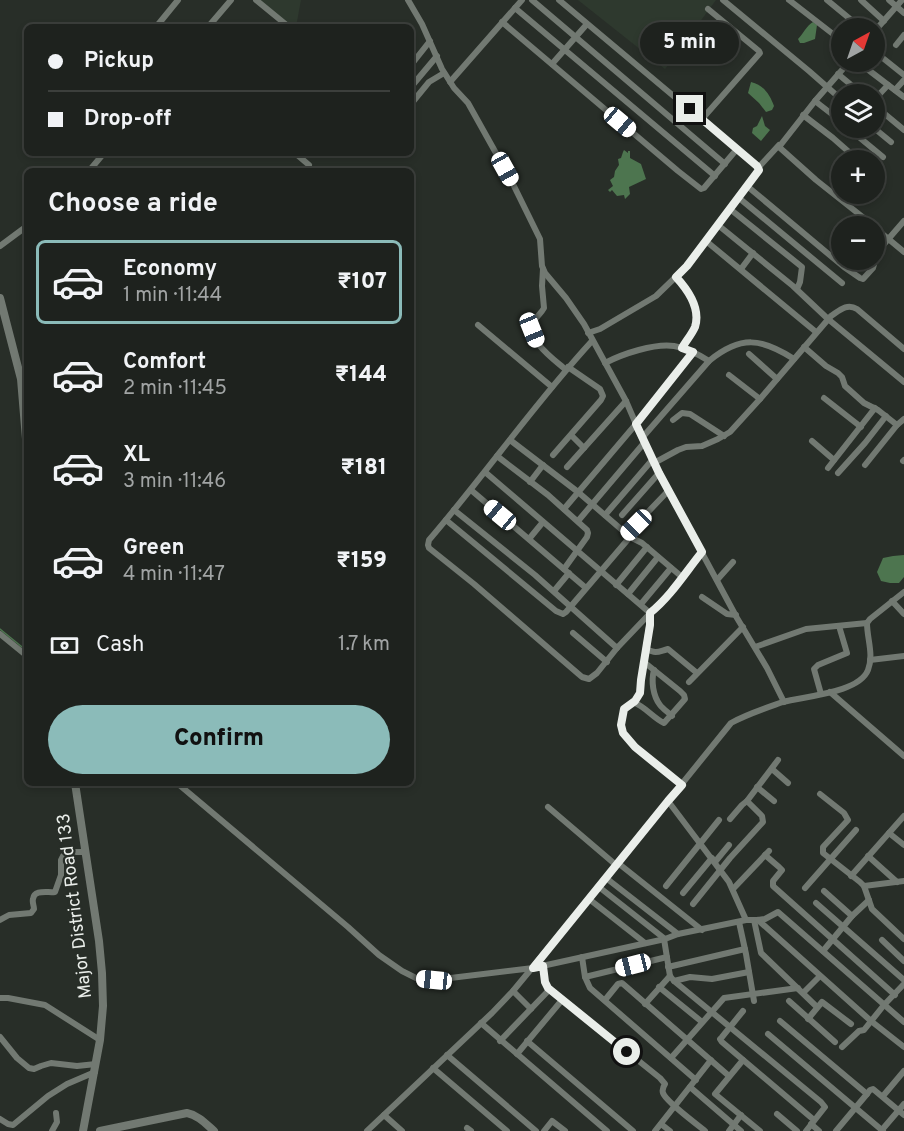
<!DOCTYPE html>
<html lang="en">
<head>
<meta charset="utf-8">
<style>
  body { margin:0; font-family:Overpass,sans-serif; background:#2b2f2b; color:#f1f3f6; height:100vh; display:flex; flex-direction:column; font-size:22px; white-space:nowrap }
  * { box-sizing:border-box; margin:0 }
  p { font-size:20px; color:#a1a4a4 }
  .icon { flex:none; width:33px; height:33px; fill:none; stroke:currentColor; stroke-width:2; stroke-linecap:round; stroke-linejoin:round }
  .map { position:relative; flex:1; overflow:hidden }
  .panel { position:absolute; left:24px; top:168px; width:390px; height:618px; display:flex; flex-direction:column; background:#1e221e; border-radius:9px; box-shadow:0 3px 9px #0003,0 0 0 2px #3c3f3c }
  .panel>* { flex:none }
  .hud { position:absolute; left:24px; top:24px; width:390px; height:132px; border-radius:9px; box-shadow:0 3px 9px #0003,0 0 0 2px #3c3f3c; display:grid; align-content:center; height:132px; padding:0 24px; background:#1e221e }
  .needle { width:39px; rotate:40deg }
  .fabs { position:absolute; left:831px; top:18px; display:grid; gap:12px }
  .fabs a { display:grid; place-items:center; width:54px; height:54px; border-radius:50%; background:#1e221e; box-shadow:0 3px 9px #0003,0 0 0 2px #3c3f3c; font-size:30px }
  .end { position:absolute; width:27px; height:27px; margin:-14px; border:8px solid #eaeeea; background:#111; box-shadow:0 0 0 3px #111 }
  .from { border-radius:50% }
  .bubble { position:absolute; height:42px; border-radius:21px; background:#1e221e; box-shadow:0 3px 9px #0003,0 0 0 2px #3c3f3c; font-size:20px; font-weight:800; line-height:42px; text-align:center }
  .car { position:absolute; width:18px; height:36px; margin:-18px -9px; border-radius:8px; box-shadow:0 0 4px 2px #0007; background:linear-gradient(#fff 24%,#345 0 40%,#fff 0 76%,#345 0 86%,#fff 0) }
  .hud b { display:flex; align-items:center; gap:21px; height:57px; font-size:22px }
  .hud b+b { border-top:2px solid #3c3f3c }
  .hud i { width:15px; height:15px; background:#f1f3f6 }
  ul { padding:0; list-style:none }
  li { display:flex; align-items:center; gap:18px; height:84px; margin:0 12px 9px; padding:0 12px; border:3px solid transparent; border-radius:9px }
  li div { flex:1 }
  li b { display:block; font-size:22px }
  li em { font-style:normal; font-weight:800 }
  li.on { border-color:#8bbbb9 }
  li>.icon { width:54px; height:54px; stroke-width:1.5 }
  h2 { padding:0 24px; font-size:27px; line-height:72px }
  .pay { display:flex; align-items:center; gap:15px; height:66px; padding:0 24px; font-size:22px }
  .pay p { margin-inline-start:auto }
  .button { display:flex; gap:12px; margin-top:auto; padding:12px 24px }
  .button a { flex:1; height:69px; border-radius:36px; background:#8bbbb9; color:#111; font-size:24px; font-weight:800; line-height:69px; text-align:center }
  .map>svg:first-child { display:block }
  .built { fill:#2e392e }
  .water { fill:#4d754f }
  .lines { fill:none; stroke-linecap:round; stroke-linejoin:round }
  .stream { stroke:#4d754f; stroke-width:1.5 }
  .street { stroke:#727972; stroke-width:6 }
  .secondary { stroke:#727972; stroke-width:8 }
  .route { stroke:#eaeeea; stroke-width:8 }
  .labels { text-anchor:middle; stroke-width:4.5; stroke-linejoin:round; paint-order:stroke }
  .street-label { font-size:18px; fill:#eaeeea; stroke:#282e28 }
</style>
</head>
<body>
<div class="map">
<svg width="904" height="1131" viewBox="0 0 904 1131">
  <rect width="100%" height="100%" fill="#282e28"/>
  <g class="built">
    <path d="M257 0H301L296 27H285Z"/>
    <path d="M578 0H716L665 69Z"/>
  </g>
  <g class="water">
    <path d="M813 22 817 25 815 39 804 43H800L798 39C803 34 807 25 813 22Z"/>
    <path d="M751 82C764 85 770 95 774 106L772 110 766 112 759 103 748 93Z"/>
    <path d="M762 116 765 126 770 130 761 141 752 133 753 128 757 126Z"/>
    <path d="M624 150 628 153V151H630V158L641 164 646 179 629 187 630 194 625 199 624 195 617 196 612 190 610 192 608 190 613 186 610 180 614 177 615 171 619 165 618 159 621 158 623 152Z"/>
    <path d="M904 555V577L899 583H890L881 581 877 572 883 558 893 556Z"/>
  </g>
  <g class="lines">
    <path class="stream" d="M0 629 27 651"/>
    <g class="street">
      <path d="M256 0 289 27"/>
      <path d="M408 0 422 24 442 69 454 88 468 103 511 180 540 239 542 266 545 273 566 298 584 324 626 401 642 438 659 473 737 618 767 668 784 702"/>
      <path d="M532 0 725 164"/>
      <path d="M559 0 757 166 759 170 687 266 656 296 600 329 588 333"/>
      <path d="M723 0 809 71 842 100"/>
      <path d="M789 0 842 41"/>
      <path d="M827 0 861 28"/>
      <path d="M861 0 884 21"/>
      <path d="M889 0 904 13"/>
      <path d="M515 8 715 176"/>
      <path d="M502 22 678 171 701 189 704 188 737 149"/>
      <path d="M156 27 178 0"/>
      <path d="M208 27 231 0"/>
      <path d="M874 32 902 0"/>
      <path d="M896 45 904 35"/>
      <path d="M874 51 904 75"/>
      <path d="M849 62 815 101 779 147 816 180 874 226"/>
      <path d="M858 62 904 97"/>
      <path d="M552 64 587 24"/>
      <path d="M411 65 430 41"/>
      <path d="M838 74 862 94"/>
      <path d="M450 82 522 0"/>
      <path d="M411 87 437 56"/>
      <path d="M895 90 904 80"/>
      <path d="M874 100 888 85"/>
      <path d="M815 101 842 122"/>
      <path d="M411 104 429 82 444 73"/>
      <path d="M874 105 904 130"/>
      <path d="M803 115 833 138 858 160"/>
      <path d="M702 119 760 53 759 51 708 9"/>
      <path d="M848 128 883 157"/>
      <path d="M874 128 891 142"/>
      <path d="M295 153 309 165"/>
      <path d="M758 168 779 145"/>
      <path d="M89 171 104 153"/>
      <path d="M747 186 844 267 860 278 863 279 873 268 878 251 904 221"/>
      <path d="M739 198 842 283"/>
      <path d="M730 209 802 267 800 282 797 289"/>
      <path d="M718 225 793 286 828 319 904 382"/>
      <path d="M874 227 904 252"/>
      <path d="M706 241 816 332"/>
      <path d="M0 246 27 226"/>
      <path d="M543 269 542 286 544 308C541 314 534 318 533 324 527 341 555 360 566 370"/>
      <path d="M741 269 753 253"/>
      <path d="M677 277C688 290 701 308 695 327 692 334 686 341 682 348"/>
      <path d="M478 325 552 387"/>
      <path d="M592 341C534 404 485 475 429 540L428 545 429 548 474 584 582 677 589 679 597 673 617 648 676 586 702 552"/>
      <path d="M804 347 826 366 838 373 842 377 845 386 864 403 878 410 897 425"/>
      <path d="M749 354 777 379"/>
      <path d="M605 363C622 354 655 343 674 346 686 348 698 354 709 361"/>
      <path d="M729 375 760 399"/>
      <path d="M824 398 861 427"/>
      <path d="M673 420 682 413 690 414 724 436"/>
      <path d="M571 435 584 448"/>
      <path d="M642 438 709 361C741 335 761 338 794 359"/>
      <path d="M510 440 578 492 622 530 630 537 642 543 682 577"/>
      <path d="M812 441 834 460"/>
      <path d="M553 455 601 400 603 396 600 389 568 367"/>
      <path d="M497 456 548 495 587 530 588 533 587 537 564 569"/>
      <path d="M903 461 904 460"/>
      <path d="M654 463 678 450 686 447 702 446 718 439 730 432 760 399 831 316C840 310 847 303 857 309L904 349"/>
      <path d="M865 465 897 425 904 419"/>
      <path d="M567 467 626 401"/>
      <path d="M828 468 875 408"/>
      <path d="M485 472 650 613V620L641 680 640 693 635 701 624 709 621 725 623 733 635 747 682 785"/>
      <path d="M838 473 865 443 886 416"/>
      <path d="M530 482 543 465"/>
      <path d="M471 490 586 588"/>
      <path d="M564 509 636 424 693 352"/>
      <path d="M454 510 535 575 617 648"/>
      <path d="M605 515 653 459"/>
      <path d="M622 515 659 473"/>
      <path d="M446 520 556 611 563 614 566 612 630 537"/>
      <path d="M578 521 644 443"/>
      <path d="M627 534 669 490"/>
      <path d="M529 539 543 522"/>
      <path d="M717 580 733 562"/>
      <path d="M616 585 647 547"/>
      <path d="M554 591 569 573"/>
      <path d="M628 594 658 557"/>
      <path d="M702 597 727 614 736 615"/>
      <path d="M892 601 904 614"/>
      <path d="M641 604 671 568"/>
      <path d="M573 633 607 662"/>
      <path d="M0 634 27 656"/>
      <path d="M755 647 806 629 867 623"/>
      <path d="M646 649C657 654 657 652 668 649L697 673"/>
      <path d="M870 660 904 656"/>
      <path d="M654 670C651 681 653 696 660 705 663 709 668 712 672 716"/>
      <path d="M689 682 743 627"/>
      <path d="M830 692 904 756"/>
      <path d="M821 694 814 669 818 665 847 653 839 626"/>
      <path d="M633 702C646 707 653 718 664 723L685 699 684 695 680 691 644 662"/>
      <path d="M772 769 788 783"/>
      <path d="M177 783 348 927 379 955 402 971 416 978 434 980 533 968 665 939 678 934 746 920H758L765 919 778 912 904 1022"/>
      <path d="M757 787 774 801"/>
      <path d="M820 794 844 813 848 820 823 847V853L860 882 864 886 872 909 904 939"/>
      <path d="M668 801 729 882 746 920"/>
      <path d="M548 807 616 865"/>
      <path d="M730 819 742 805 747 801"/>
      <path d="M889 833 904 845"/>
      <path d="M765 855 779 867 782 870 773 881V886L895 995"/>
      <path d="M868 856 897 882"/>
      <path d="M715 862 729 845"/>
      <path d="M618 863 702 930"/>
      <path d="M851 876 904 816"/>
      <path d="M606 878 678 934"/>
      <path d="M666 886 719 820"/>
      <path d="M864 886 904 881"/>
      <path d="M599 887 665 939"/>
      <path d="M805 888 856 830"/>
      <path d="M733 889 769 851"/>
      <path d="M824 891 852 916"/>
      <path d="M683 893 712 858"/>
      <path d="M589 899 645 943"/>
      <path d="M816 903 904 980"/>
      <path d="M693 904 730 858 763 822 762 816 747 801 778 760"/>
      <path d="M0 920 9 915 31 913 34 909C34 906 32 902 33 899 34 889 48 893 55 892L61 875V860L63 856 70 852H85"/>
      <path d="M754 920 761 953 817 1007"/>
      <path d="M758 920 871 1021 904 1047"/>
      <path d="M739 922 746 954 754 1001"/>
      <path d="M664 939 670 976 674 981 821 1102 825 1107 806 1131"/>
      <path d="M882 940 904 961"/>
      <path d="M823 951 852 916 869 900"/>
      <path d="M582 957 585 977 590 988 696 1080"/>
      <path d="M543 966 545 982 548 988 660 1078 665 1084C663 1087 662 1090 663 1093 666 1102 697 1124 705 1131"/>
      <path d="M668 967 745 949"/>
      <path d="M585 977 667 957"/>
      <path d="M674 981 690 977 712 979 749 972"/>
      <path d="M659 987 702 1022"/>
      <path d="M513 991 531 1009"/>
      <path d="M803 993 820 976"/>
      <path d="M0 998H8L45 1005 100 1040"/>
      <path d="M605 1000 618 984 622 983 729 1076"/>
      <path d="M789 1001 835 1042"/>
      <path d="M645 1004 670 976"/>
      <path d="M743 1011 722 1037 720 1039 722 1042 814 1120"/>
      <path d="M808 1019 822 1002 851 1024"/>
      <path d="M780 1021 867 1094"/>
      <path d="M481 1023 607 1131"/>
      <path d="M768 1034 883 1131"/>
      <path d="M0 1037 17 1058 29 1068 34 1069 41 1066 51 1063 77 1066 96 1064"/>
      <path d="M500 1041 550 989"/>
      <path d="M527 1041 633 1131"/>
      <path d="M842 1047 859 1031 864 1030 884 1005 904 984"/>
      <path d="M517 1054 562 1000"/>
      <path d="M447 1055 536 1131"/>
      <path d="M671 1058 724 998 798 988"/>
      <path d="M743 1060 715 1094 760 1131"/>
      <path d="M433 1068 507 1131"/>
      <path d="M690 1087 741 1131"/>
      <path d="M883 1096 904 1071"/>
      <path d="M777 1114 797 1131"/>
      <path d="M384 1115 402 1131"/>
      <path d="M0 1119 8 1124 13 1125 48 1096 67 1084 95 1072"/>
      <path d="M661 1124 670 1131"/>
      <path d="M811 1124 819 1131"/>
      <path d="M467 1128 471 1131"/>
      <path d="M52 1131 57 1122 56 1113"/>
      <path d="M367 1131 492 1013 513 991 580 910 731 723C747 714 766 708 783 702 805 696 859 693 868 670 874 654 867 639 867 623L870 619 904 592"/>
      <path d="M544 1131 552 1121 565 1131"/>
      <path d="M655 1131 711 1060"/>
      <path d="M729 1131 741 1115"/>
      <path d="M836 1131 867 1094 870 1090 873 1089 904 1115"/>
      <path d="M881 1131 904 1104"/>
    </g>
    <g class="secondary">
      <path d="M0 298 21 379 27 451"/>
      <path d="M75 783 99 941 102 973 103 1006 100 1040 83 1131"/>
      <path d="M100 1131 187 1113C198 1115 206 1124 214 1131"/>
    </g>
  </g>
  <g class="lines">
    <path class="route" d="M627 1052 548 988 545 982 543 966 533 968 668 801 682 785 635 747 623 733 621 725 624 709 635 701 640 693 641 680 650 625V613C671 596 685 573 702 552L659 473 636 424 693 352 682 348C686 341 692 334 695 327 701 308 688 290 676 277L687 266 759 170 757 166 690 109"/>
  </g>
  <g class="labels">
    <g class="street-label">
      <text transform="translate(74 906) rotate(-97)" y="6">Major District Road 133</text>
    </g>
  </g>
</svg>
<div class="fabs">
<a><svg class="needle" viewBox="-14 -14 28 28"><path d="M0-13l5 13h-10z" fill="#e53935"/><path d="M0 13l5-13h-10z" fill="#a1a4a4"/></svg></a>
<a><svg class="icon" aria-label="layers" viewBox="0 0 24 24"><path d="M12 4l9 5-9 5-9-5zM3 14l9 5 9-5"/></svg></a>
<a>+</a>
<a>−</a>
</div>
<i class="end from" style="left:627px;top:1052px"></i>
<i class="end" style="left:690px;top:109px"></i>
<div class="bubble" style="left:640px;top:22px;width:99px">5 min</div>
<i class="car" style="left:620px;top:122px;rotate:130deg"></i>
<i class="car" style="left:505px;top:169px;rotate:151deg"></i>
<i class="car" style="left:532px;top:330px;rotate:158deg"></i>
<i class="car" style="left:500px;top:515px;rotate:310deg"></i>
<i class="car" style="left:636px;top:525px;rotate:225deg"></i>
<i class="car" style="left:633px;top:965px;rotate:256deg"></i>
<i class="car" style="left:434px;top:980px;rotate:276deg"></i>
<div class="hud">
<b><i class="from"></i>Pickup</b>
<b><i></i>Drop-off</b>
</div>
<section class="panel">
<h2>Choose a ride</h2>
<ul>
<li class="on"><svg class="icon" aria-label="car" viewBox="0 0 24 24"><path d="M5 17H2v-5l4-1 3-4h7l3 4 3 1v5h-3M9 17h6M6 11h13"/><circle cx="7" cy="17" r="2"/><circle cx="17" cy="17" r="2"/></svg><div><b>Economy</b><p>1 min · 11:44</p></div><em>₹107</em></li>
<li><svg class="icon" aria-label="car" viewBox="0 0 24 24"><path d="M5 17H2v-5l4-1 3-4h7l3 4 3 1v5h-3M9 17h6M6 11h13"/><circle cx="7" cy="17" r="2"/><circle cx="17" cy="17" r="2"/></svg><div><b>Comfort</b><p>2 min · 11:45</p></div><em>₹144</em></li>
<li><svg class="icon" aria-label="car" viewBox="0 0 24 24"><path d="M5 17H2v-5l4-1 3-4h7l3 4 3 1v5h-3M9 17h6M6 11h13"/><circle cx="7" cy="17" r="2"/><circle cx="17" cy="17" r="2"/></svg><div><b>XL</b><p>3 min · 11:46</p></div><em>₹181</em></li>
<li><svg class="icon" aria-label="car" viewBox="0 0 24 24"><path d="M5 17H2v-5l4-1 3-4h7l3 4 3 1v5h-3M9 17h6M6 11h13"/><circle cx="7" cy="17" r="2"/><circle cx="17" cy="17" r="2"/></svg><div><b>Green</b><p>4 min · 11:47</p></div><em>₹159</em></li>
</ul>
<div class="pay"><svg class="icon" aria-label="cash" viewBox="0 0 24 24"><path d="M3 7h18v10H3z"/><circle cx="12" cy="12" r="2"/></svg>Cash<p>1.7 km</p></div>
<div class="button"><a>Confirm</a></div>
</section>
</div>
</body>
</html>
